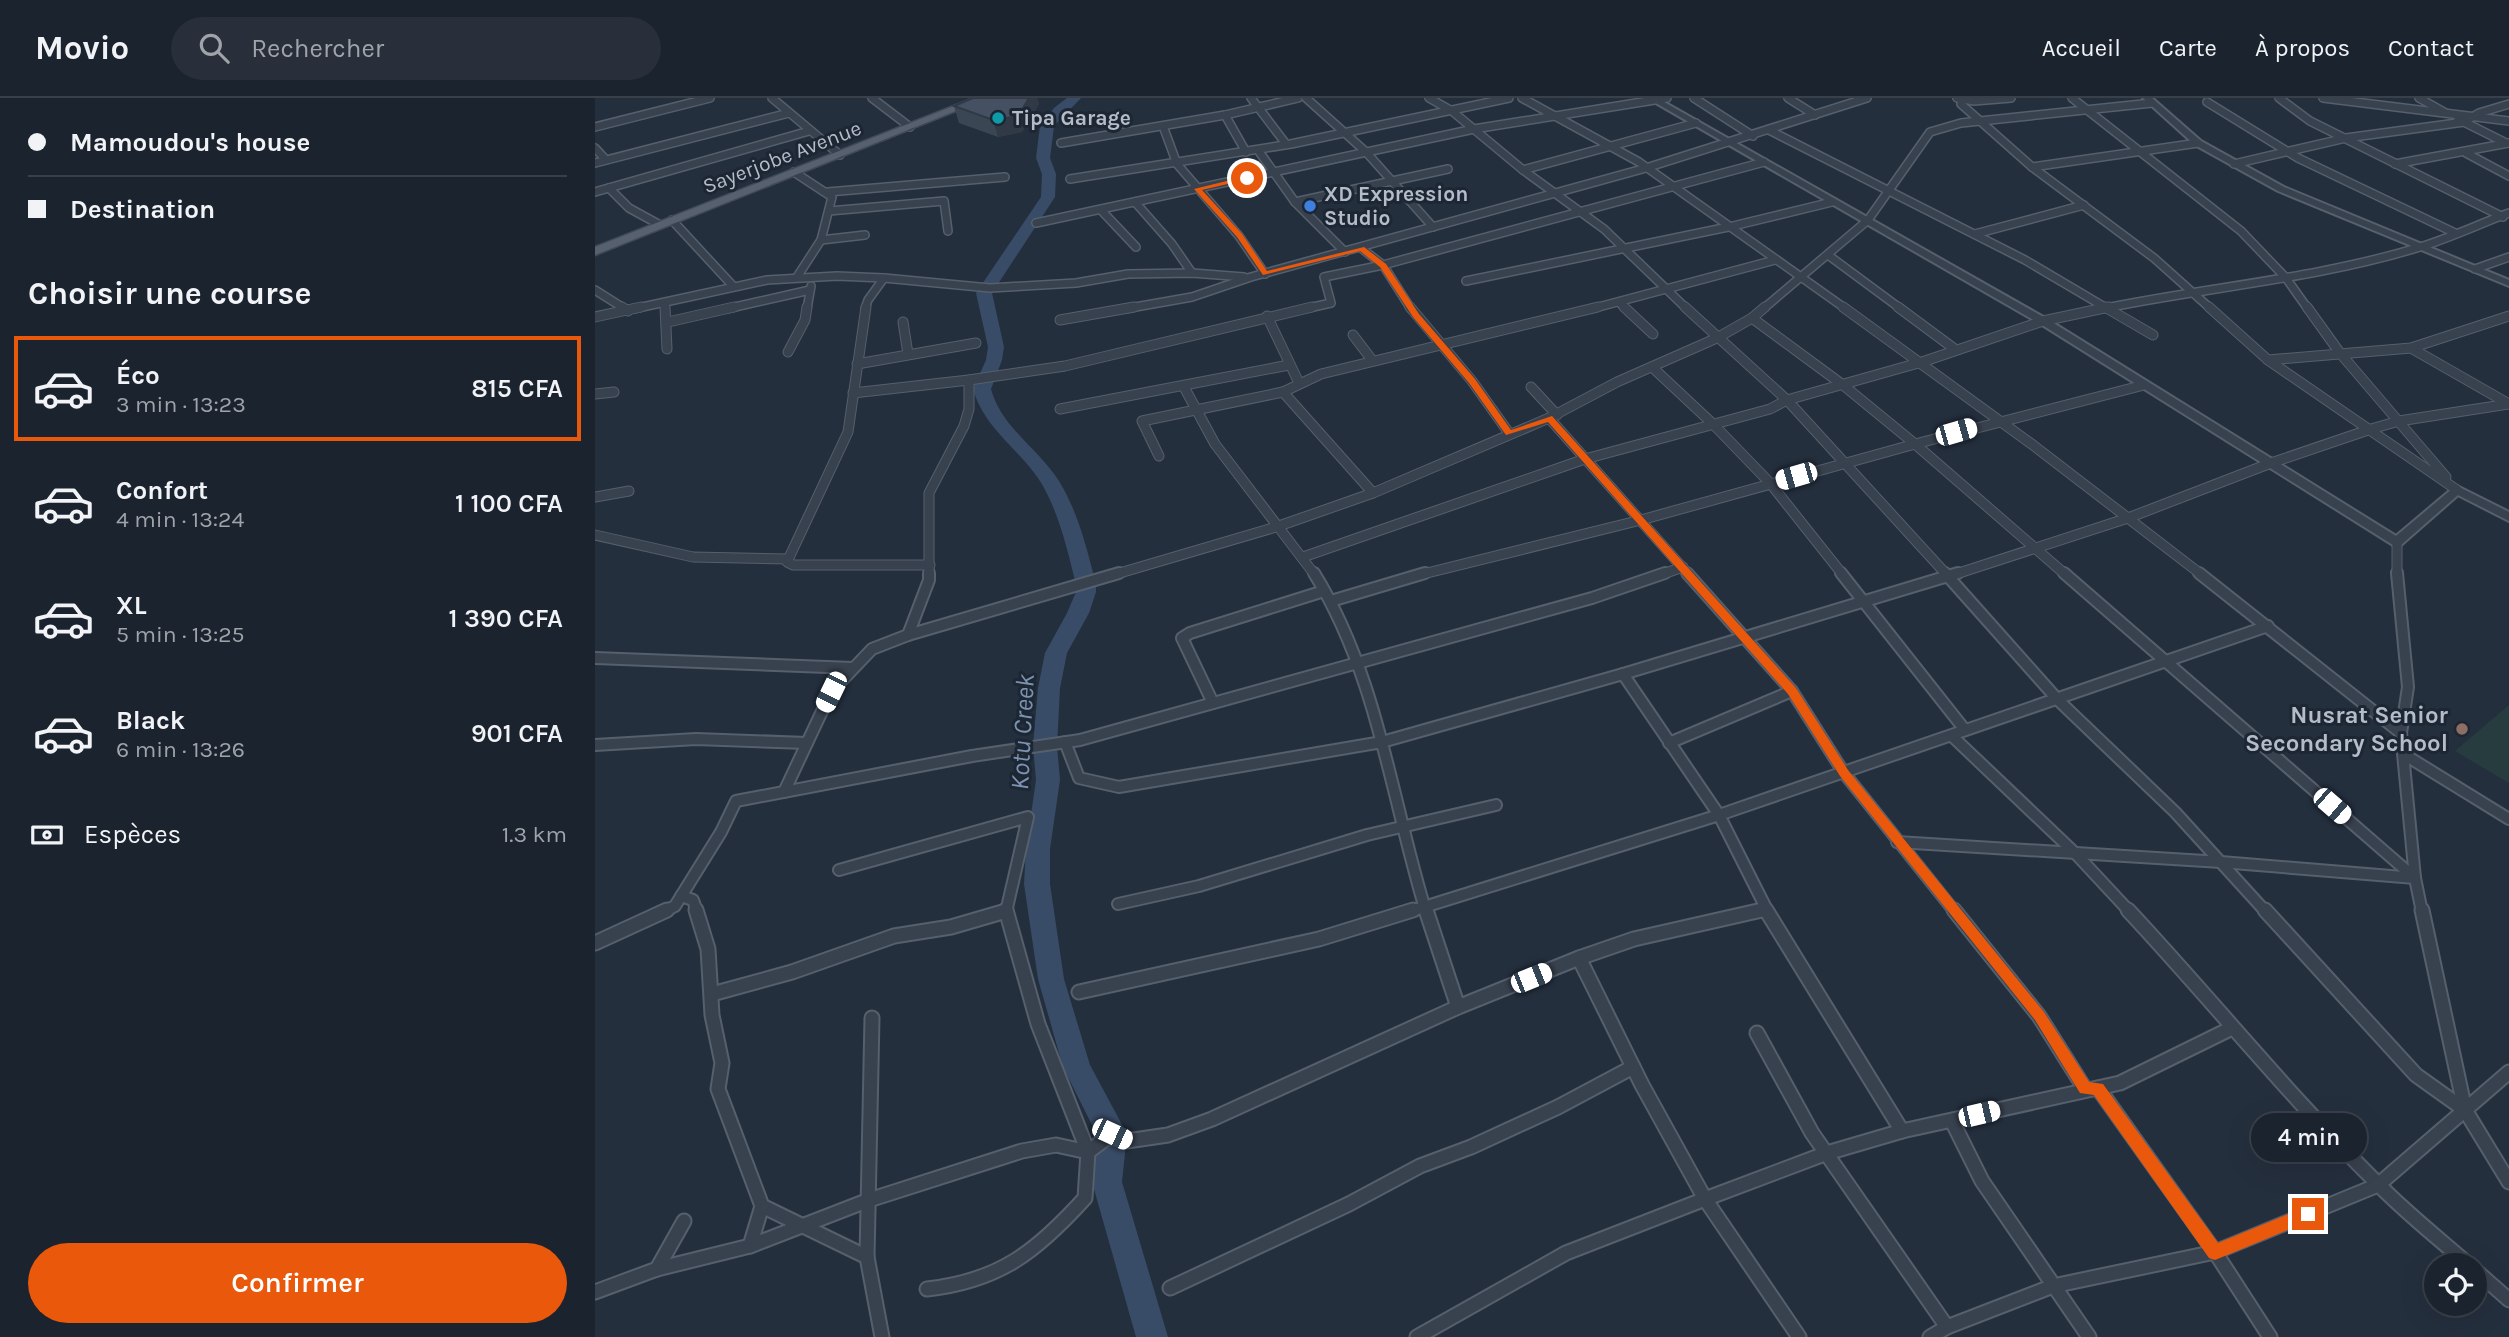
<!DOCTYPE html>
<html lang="fr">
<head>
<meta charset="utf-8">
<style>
  body { margin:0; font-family:Karla,sans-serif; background:#282f3a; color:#f1f3f6; height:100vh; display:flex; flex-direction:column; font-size:26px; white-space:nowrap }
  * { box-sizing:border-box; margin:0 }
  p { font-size:23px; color:#a0a4aa }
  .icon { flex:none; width:38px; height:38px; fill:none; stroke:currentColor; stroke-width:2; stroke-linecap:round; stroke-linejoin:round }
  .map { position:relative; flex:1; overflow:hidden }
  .panel { display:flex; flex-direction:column; background:#1b232e; width:595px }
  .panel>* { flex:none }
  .hud { display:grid; align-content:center; height:154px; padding:0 28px; background:#1b232e }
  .buttons { position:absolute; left:1829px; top:1155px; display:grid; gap:14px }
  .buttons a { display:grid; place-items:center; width:63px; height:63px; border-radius:50%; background:#1b232e; box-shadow:0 7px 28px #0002,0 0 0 2px #39404a; font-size:35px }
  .end { position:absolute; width:32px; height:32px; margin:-16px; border:9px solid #ea580c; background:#fff; box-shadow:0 0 0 4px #fff }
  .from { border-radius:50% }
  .bubble { position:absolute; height:49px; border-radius:24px; background:#1b232e; box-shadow:0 7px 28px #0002,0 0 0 2px #39404a; font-size:23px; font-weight:600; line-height:49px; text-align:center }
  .car { position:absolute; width:21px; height:42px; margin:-21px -10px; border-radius:9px; box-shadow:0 0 5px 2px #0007; background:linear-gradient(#fff 24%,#345 0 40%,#fff 0 76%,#345 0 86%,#fff 0) }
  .hud b { display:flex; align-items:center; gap:24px; height:66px; font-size:26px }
  .hud b+b { border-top:2px solid #39404a }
  .hud i { width:18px; height:18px; background:#f1f3f6 }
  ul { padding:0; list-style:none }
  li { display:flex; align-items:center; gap:21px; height:105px; margin:0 14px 10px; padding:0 14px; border:4px solid transparent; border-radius:0px }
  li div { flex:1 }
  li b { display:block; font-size:26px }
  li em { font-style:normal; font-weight:600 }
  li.current { border-color:#ea580c }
  li>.icon { width:63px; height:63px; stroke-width:1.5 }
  h2 { padding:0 28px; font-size:32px; line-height:84px }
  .pay { display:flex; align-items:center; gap:18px; height:77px; padding:0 28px; font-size:26px }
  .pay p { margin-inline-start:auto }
  .primary-button { display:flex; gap:14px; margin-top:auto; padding:14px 28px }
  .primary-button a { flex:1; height:80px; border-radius:42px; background:#ea580c; color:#fff; font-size:28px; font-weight:600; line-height:80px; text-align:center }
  header { display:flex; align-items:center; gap:42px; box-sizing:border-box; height:98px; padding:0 35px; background:#1b232e; border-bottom:2px solid #39404a }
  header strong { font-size:33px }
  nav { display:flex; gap:38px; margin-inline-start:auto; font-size:24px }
  .search { width:490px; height:63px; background:#282f3a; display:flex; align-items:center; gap:18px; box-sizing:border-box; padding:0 24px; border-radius:38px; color:#a0a4aa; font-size:26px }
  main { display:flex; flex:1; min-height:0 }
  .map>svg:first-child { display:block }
  .green { fill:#263c3f }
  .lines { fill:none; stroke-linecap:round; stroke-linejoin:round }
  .river { fill:#394c67; fill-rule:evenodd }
  .minor-far3-casing { stroke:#565f6c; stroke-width:10 }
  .minor-far2-casing { stroke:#565f6c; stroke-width:11 }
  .minor-far1-casing { stroke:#565f6c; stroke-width:14 }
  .minor-casing { stroke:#565f6c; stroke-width:17 }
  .tertiary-casing { stroke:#565f6c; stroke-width:4 }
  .primary-casing { stroke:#414a57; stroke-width:3 }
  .minor-far3 { stroke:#38414e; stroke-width:7 }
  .minor-far2 { stroke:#38414e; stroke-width:9 }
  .minor-far1 { stroke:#38414e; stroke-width:10 }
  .minor { stroke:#38414e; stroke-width:13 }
  .tertiary { fill:#38414e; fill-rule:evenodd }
  .primary { fill:#56606e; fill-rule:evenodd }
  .wall { fill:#3b4654 }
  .shaded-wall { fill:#303945 }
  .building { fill:#455162; stroke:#303945; stroke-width:2 }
  .route { fill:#ea580c }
  .culture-dot { fill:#0f9aa8; stroke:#1d2633; stroke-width:2.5 }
  .shop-dot { fill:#3f7fe0; stroke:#1d2633; stroke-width:2.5 }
  .education-dot { fill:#8d6e63; stroke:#1d2633; stroke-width:2.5 }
  .labels { text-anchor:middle; stroke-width:6; stroke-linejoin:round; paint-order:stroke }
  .far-poi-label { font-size:21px; font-weight:bold; fill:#b4bcc9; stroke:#1d2633; text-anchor:start }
  .far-street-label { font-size:21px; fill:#b4bcc9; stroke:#1d2633 }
  .poi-label { font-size:24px; font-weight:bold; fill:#b4bcc9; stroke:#1d2633; text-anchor:end }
  .water-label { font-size:26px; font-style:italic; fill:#7c92b1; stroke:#1d2633 }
</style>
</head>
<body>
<header>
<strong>Movio</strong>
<div class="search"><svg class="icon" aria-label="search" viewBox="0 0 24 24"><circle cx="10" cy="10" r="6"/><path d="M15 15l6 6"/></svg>Rechercher</div>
<nav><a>Accueil</a><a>Carte</a><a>À propos</a><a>Contact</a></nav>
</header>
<main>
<section class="panel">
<div class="hud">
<b><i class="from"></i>Mamoudou's house</b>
<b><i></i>Destination</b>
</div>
<h2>Choisir une course</h2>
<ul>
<li class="current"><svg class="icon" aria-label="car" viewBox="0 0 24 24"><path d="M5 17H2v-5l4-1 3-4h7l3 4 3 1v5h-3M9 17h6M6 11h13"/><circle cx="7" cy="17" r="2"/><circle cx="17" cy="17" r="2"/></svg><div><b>Éco</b><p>3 min · 13:23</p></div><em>815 CFA</em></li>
<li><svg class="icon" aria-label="car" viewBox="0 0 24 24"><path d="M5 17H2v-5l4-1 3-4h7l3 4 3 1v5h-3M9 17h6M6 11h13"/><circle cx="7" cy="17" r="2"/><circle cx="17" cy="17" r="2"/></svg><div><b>Confort</b><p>4 min · 13:24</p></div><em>1 100 CFA</em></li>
<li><svg class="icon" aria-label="car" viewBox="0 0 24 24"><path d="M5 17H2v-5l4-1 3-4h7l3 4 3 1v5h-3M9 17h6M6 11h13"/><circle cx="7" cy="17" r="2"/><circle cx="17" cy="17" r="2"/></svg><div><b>XL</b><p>5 min · 13:25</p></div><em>1 390 CFA</em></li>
<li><svg class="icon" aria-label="car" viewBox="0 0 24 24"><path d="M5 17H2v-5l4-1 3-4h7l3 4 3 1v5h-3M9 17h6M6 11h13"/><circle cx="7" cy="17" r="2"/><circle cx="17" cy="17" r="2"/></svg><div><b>Black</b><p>6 min · 13:26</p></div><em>901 CFA</em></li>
</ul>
<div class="pay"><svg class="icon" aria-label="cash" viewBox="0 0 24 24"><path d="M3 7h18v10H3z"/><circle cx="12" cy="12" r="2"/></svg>Espèces<p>1.3 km</p></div>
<div class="primary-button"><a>Confirmer</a></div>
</section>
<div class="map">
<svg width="1914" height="1239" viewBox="0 0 1914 1239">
  <rect width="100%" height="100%" fill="#242f3e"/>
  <path class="green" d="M1914 607V685L1860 653Z"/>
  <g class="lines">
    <path class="river" d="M472 0H486L459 28 455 60 461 76 460 99 397 195 409 249 407 262 396 291C406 329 443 350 464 383 483 414 492 451 501 486V494L494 515 472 555 465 590 462 648 465 682 455 751V786L469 881 495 967 532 1036 527 1084 573 1239H541L497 1084 502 1037 468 969 443 881 429 786 431 751 441 682 438 648 443 590 450 555 472 515 481 494V486C472 451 464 414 445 383 424 351 389 330 378 291L391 262 393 249 381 195 446 99 447 76 441 60 445 28 459 10Z"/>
    <defs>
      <g id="minor-far3">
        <path d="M177 0 245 57"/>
        <path d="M277 0 315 29"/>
        <path d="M656 0 691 46"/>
        <path d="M711 0 771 54 838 129"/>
        <path d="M834 0 857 13 928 72 1009 131 1092 211"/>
        <path d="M927 0 1044 64 1251 211"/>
        <path d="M1099 0 1158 38"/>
        <path d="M1193 0 1220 17"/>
        <path d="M1362 0 1379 3 1416 0"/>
        <path d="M1477 0 1646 133 1691 180 1713 211"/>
        <path d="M1684 0 1715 23 1908 119"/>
        <path d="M1728 0 1914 23"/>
        <path d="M1824 0 1849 14"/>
        <path d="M1367 1 1366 6 1437 69 1559 160 1616 211"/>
        <path d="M1612 4 1703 60 1860 135"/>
        <path d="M630 17 651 54"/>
        <path d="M1863 21 1911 45"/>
        <path d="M568 28 582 66 644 138 670 176"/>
        <path d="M0 29 115 0"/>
        <path d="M1174 32 1430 162 1513 211"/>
        <path d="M466 45 630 17 703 0"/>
        <path d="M0 50 11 62"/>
        <path d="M663 52 700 104 750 154"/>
        <path d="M1871 55 1914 78"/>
        <path d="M0 65 194 15"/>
        <path d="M1639 66 1751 40 1869 24 1884 15 1914 6"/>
        <path d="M1800 66 1914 45"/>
        <path d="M1437 69 1603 45"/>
        <path d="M928 72 1101 25"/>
        <path d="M199 74 237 99 226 142 202 179"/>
        <path d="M475 81 696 46 914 0"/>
        <path d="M14 90 34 110 65 127"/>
        <path d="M0 94 214 33"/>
        <path d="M233 94 410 79"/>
        <path d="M540 104 577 146 597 175"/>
        <path d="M700 104 853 71"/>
        <path d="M506 112 541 149"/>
        <path d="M234 113 349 103 353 133"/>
        <path d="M77 122 138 188"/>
        <path d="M441 125 879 31 1072 0"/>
        <path d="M1380 136 1489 107"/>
        <path d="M226 142 270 137"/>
        <path d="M766 150 788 167 816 211"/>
        <path d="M1233 157 1306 211"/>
        <path d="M1880 171 1914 159"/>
        <path d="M289 180 395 190 481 185 533 176 597 175 649 179"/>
        <path d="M871 183 1138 128 1237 104"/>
        <path d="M0 192 30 211"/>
        <path d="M1025 205 1031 211"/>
        <path d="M70 206V211"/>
        <path d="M38 211 172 182 242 178 289 180 273 202 270 211"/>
        <path d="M131 211 215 192"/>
        <path d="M212 211 216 188"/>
        <path d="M529 211 597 199 656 179 1051 70 1272 0"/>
        <path d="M709 211 736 205 729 179 788 167 1169 64"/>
        <path d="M996 211 1180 162"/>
        <path d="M1168 211 1273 122 1335 34 1366 25 1557 5"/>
        <path d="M1506 211C1612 189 1721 181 1825 149 1855 140 1884 126 1914 115"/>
      </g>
      <g id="minor-far2">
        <path d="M27 209 33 213"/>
        <path d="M70 209 72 251"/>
        <path d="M271 209 253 334 192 464 198 467H335"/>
        <path d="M815 209 877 283 914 335"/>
        <path d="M1029 209 1058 236"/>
        <path d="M1090 209 1192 302 1352 477"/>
        <path d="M1248 209 1438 347 1607 477"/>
        <path d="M1303 209 1361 252"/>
        <path d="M1510 209 1558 237"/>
        <path d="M1614 209 1673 262 1862 392"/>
        <path d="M1712 209 1745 255 1851 379"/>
        <path d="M672 218 704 285"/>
        <path d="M0 219 46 209"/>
        <path d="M1157 220 1248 287 1320 346"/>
        <path d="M465 222 539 209"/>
        <path d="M73 224 139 209"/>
        <path d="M308 224 313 256"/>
        <path d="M758 237 777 262"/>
        <path d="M1816 250 1914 306"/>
        <path d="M193 254 210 222 212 209"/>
        <path d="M1673 262 1816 250 1914 218"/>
        <path d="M262 266 381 245"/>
        <path d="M1057 269 1118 326 1175 385 1248 477"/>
        <path d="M374 282 470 268 717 209"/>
        <path d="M589 289 620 346 720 477"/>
        <path d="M936 289 962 317"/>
        <path d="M258 295 374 282V311L369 328 334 395V477"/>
        <path d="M0 296 19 294"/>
        <path d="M465 311 694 267"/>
        <path d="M954 320 1094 477"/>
        <path d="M564 358 547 323 688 294"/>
        <path d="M778 395 688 294 726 276 1003 209"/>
        <path d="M0 399 34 393"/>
        <path d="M0 437 98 459 192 461"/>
        <path d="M1802 444V477"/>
        <path d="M708 459 990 361 1175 311 1192 302 1327 264 1448 223 1514 209"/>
        <path d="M518 477 681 429 778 395 954 320 1022 284 1122 240 1157 220 1170 209"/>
        <path d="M824 477 1046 422 1320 346"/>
        <path d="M1065 477 1088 469"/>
        <path d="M1358 477 1533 420 1676 365 1776 331 1804 323 1914 306"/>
        <path d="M1471 477 1320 346 1549 287"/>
      </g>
      <g id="minor-far1">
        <path d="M719 475C783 578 796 700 831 814"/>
        <path d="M1092 475 1197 593 1249 675 1360 814"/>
        <path d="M1246 475 1370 632"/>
        <path d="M1350 475 1463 602 1580 714 1671 814"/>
        <path d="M1469 475 1820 780"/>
        <path d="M1604 475 1806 635"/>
        <path d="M1802 475 1813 589 1806 635 1820 780 1827 814"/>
        <path d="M736 503 830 475"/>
        <path d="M313 537 334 482V475"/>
        <path d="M0 560 258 570"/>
        <path d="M1028 576 1124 717 1173 814"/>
        <path d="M618 605 587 540 595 535 729 493"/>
        <path d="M1357 638 1481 756 1535 814"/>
        <path d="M470 644 484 680 524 689 787 644 1028 576 1363 475"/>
        <path d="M1074 645 1197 593"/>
        <path d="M0 647 101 641 212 645"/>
        <path d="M1810 657 1914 721"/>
        <path d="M189 694 236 594 277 551 313 537 524 475"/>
        <path d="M1302 744 1626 764 1820 780"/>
        <path d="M244 772 433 719 411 814"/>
        <path d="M86 798 98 802 102 814"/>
        <path d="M523 806 604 788 772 737 901 707"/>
        <path d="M68 814 80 808 126 734 141 703 377 658 485 642 997 500 1070 475"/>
        <path d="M813 814 1124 717 1673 528"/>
        <path d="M1160 814 1171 811"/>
      </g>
      <g id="minor">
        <path d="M101 812 113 851 117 917 127 965 123 991 167 1108 272 1159 287 1239"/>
        <path d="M411 812 443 926 493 1054 517 1036 532 1043 573 1037 617 1021 863 909 984 860 1039 841 1167 812"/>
        <path d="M831 812 863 909"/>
        <path d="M1171 812 1307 1033"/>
        <path d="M1359 812 1444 918 1490 991"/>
        <path d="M1533 812C1617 902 1694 998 1782 1085 1810 1114 1843 1140 1874 1167"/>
        <path d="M1670 812 1821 977 1870 1012"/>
        <path d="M1827 812 1870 1012 1914 1084"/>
        <path d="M0 845 72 812"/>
        <path d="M984 860 1047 987 1110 1101 1204 1239"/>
        <path d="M484 894 724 841 818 812"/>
        <path d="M117 896 197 874 299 838 356 829 411 813"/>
        <path d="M1162 935 1217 1035 1352 1229"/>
        <path d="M1503 990 1620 1154 1675 1239"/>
        <path d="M1357 1023 1387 1083 1494 1239"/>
        <path d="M155 1148 167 1108"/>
        <path d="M272 1159 277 920"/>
        <path d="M62 1171 155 1148 274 1102 427 1053 461 1047 493 1054 490 1100C442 1153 405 1183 332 1191"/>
        <path d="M1880 1172 1914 1202"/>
        <path d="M575 1190 754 1106 825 1068 876 1049 963 1009 1038 969"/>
        <path d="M0 1194 62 1171 89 1123"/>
        <path d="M822 1239 971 1155 1110 1101 1232 1055 1307 1033 1525 985 1637 930"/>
        <path d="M1335 1239 1352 1229 1458 1188 1620 1154 1783 1087 1914 974"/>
      </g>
      <g id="tertiary">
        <path d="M1052 0H1062L1452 221 1801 438 1858 390 1862 388 1914 414V423L1863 397 1806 447H1798L1444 225Z"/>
        <path d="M1548 0H1557L1606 43 1689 89 1914 182V188L1683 93 1600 47Z"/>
      </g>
      <path id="primary" d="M379 0H393L0 157V149Z"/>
    </defs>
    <use href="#minor-far3" class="minor-far3-casing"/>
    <use href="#minor-far2" class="minor-far2-casing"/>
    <use href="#minor-far1" class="minor-far1-casing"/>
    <use href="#minor" class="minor-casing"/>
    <use href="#tertiary" class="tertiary-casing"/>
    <use href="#primary" class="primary-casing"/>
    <use href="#minor-far3" class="minor-far3"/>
    <use href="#minor-far2" class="minor-far2"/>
    <use href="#minor-far1" class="minor-far1"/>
    <use href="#minor" class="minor"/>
    <use href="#tertiary" class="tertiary"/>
    <use href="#primary" class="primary"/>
  </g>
  <path class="wall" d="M373 0H442L444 6 427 34 403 39 364 25 359 8 374 2Z"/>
  <path class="shaded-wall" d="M434 0H442L444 6 427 34 403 39 398 22Z"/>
  <path class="building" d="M378 0H434L423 18 398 22 359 8Z"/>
  <path class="route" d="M652 78 654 81 607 92 647 136 672 173 769 149 791 166 824 216 880 281 916 332 957 318 1201 590 1253 672 1449 914 1494 984 1508 986 1623 1145 1713 1108 1719 1111 1721 1116 1719 1121 1620 1162 1614 1160 1499 997 1485 995 1440 922 1245 678 1193 596 953 324 911 337 874 285 818 219 785 169 765 153 668 177 642 139 599 91Z"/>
  <circle class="culture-dot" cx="403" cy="20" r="7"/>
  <circle class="shop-dot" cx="715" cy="108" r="7"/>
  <circle class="education-dot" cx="1867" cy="631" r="7"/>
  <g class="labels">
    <g class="far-poi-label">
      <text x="417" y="27">Tipa Garage</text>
      <text x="729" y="103">XD Expression<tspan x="729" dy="24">Studio</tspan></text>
    </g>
    <g class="far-street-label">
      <text transform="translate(187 59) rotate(-21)" y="7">Sayerjobe Avenue</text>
    </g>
    <g class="poi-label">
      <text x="1853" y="625">Nusrat Senior<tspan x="1853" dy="28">Secondary School</tspan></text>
    </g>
    <g class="water-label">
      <text transform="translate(427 634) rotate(-87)" y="9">Kotu Creek</text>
    </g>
  </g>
</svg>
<div class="buttons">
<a><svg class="icon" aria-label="locate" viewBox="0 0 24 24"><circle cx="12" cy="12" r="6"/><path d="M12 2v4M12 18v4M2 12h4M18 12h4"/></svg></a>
</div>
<i class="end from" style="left:652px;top:80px"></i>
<i class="end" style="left:1713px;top:1116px"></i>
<div class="bubble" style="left:1656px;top:1015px;width:116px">4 min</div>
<i class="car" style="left:1361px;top:334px;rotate:74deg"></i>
<i class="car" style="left:1201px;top:378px;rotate:254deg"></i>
<i class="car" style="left:236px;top:594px;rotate:206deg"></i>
<i class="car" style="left:1737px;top:708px;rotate:131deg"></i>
<i class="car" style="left:936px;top:880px;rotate:68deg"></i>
<i class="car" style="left:1384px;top:1016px;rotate:77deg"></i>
<i class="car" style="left:517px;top:1036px;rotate:115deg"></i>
</div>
</main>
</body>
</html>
